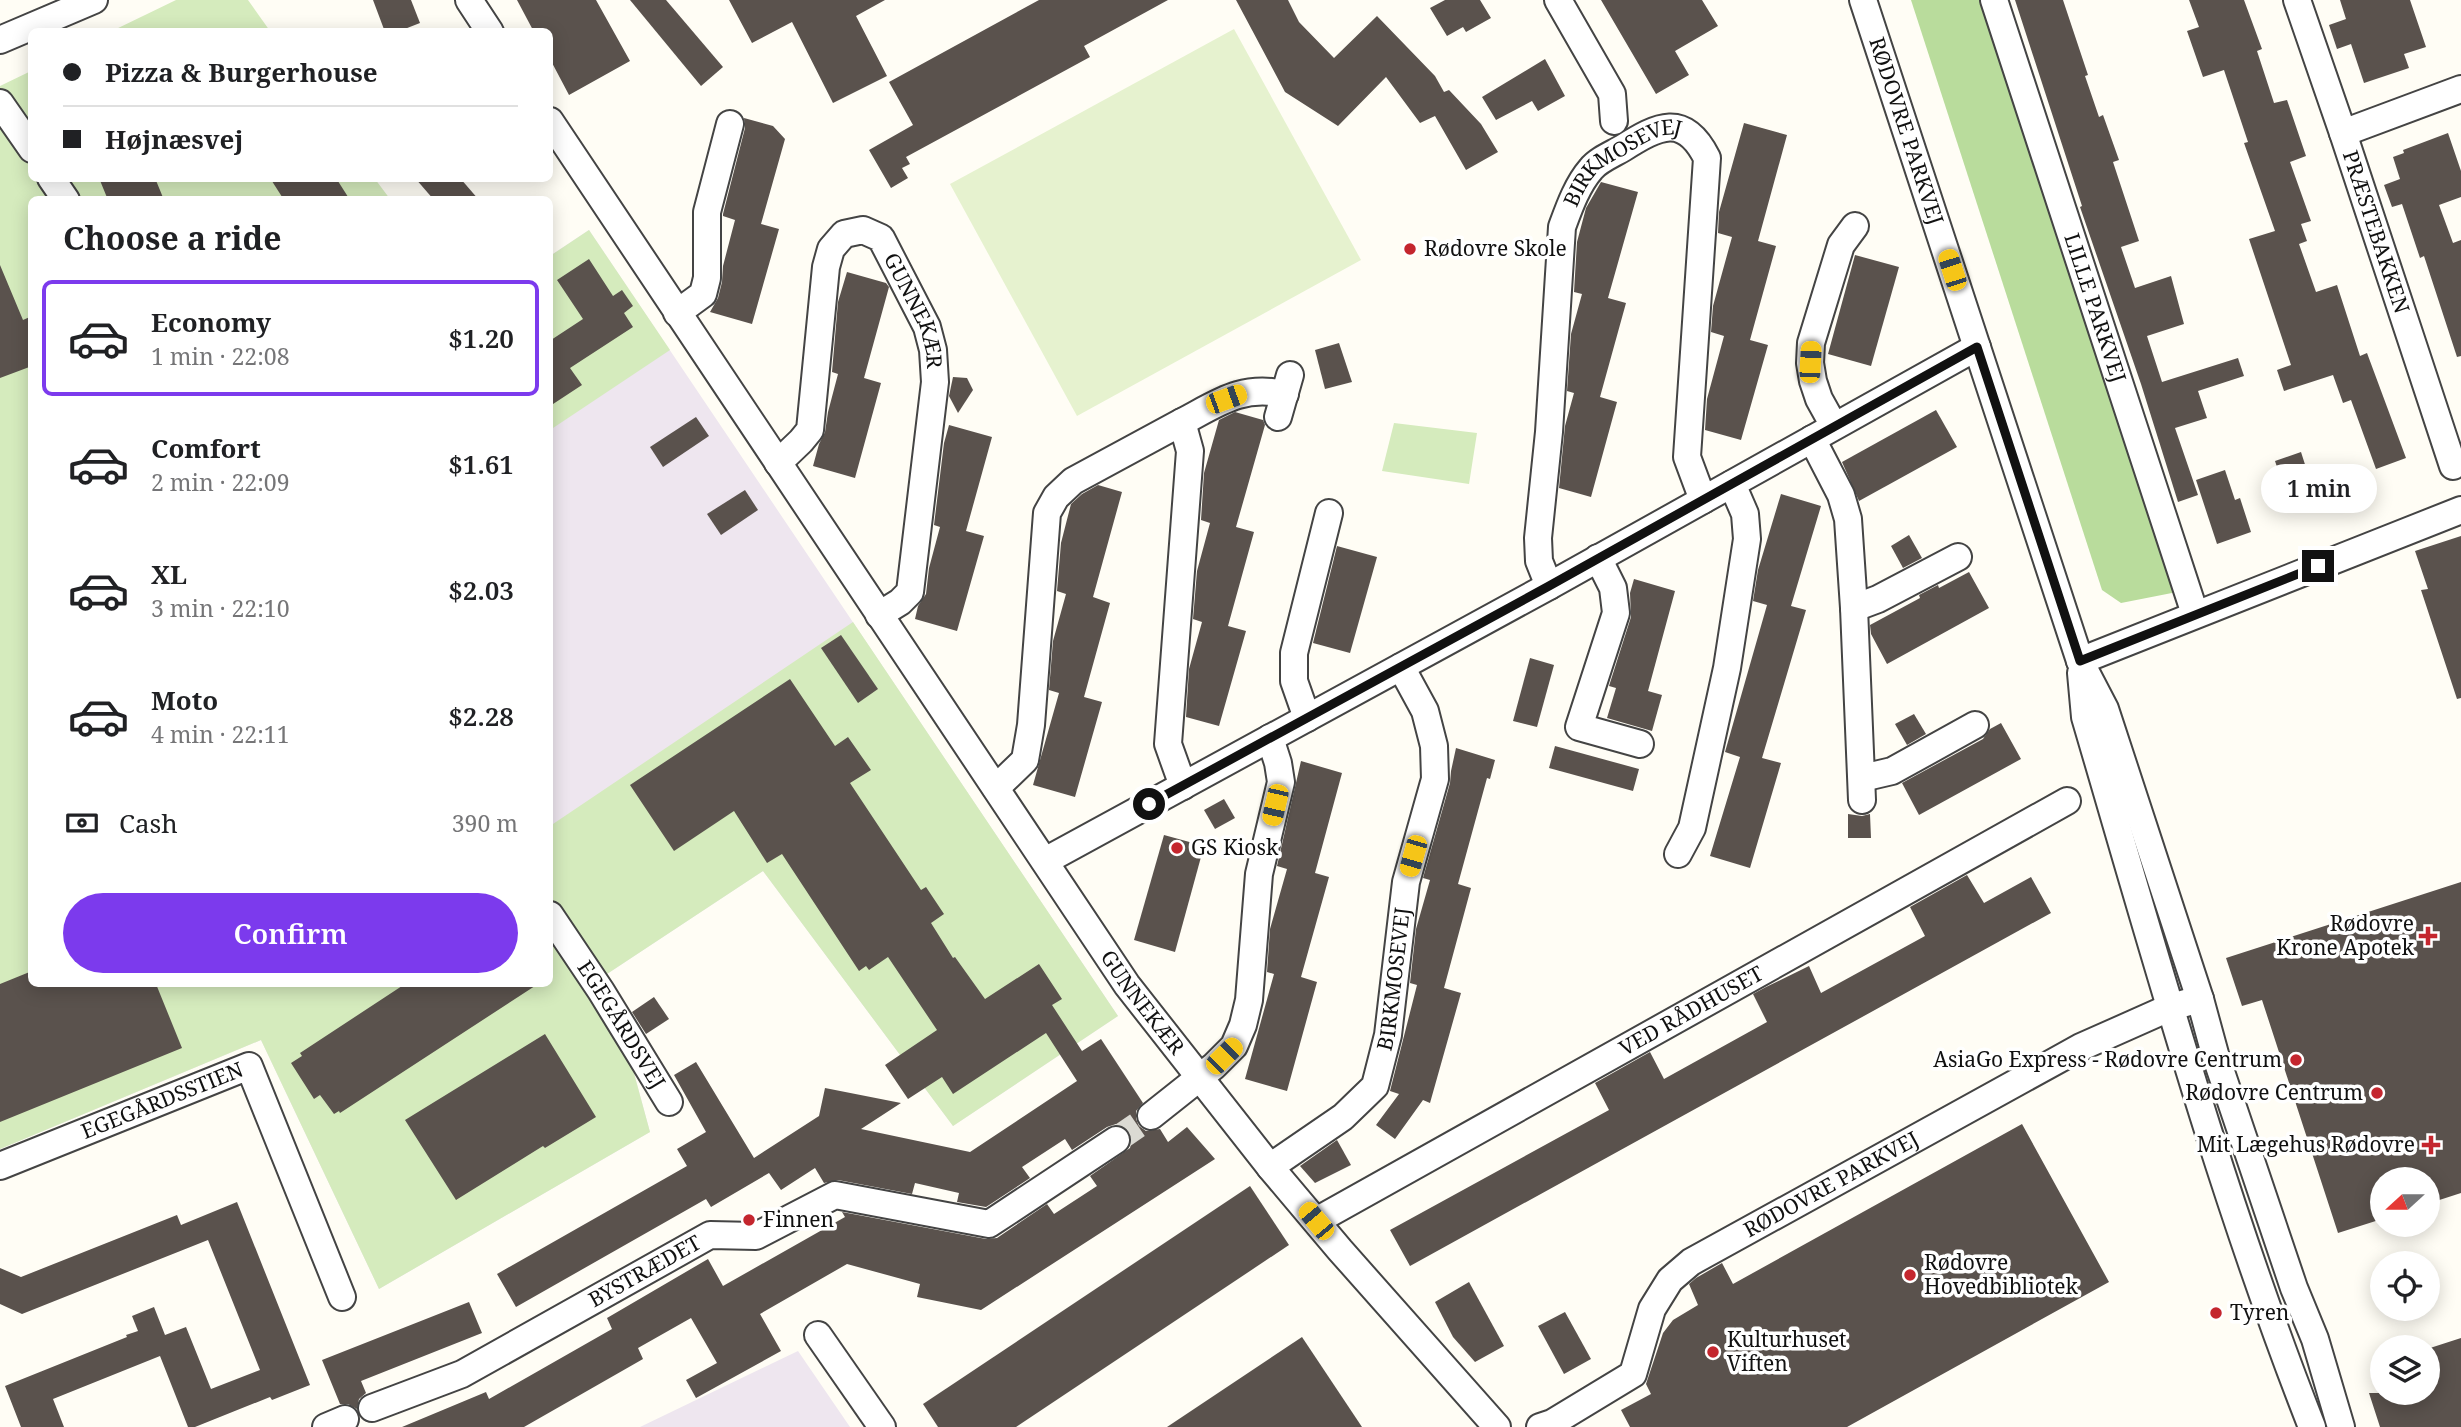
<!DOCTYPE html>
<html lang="en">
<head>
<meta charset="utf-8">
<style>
  body { margin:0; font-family:"Noto Serif",serif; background:#f2f2f2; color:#202124; height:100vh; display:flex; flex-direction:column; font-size:26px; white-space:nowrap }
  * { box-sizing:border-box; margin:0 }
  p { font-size:23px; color:#757577 }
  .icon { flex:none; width:38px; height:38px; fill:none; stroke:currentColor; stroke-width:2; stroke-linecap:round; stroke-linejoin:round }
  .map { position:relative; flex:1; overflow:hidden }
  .details { position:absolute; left:28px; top:196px; width:525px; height:791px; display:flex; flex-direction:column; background:#fff; border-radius:10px; box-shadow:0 4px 18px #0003 }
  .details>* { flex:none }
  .guide { position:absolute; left:28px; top:28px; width:525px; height:154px; border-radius:10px; box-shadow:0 4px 18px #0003; display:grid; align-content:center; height:154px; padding:0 35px; background:#fff }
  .needle { width:46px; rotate:249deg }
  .fabs { position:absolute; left:2370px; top:1167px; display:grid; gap:14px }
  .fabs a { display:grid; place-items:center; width:70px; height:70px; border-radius:50%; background:#fff; box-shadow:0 4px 18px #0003; font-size:35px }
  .end { position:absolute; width:32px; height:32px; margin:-16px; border:9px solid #111; background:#fff; box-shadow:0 0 0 4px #fff }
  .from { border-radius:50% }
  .bubble { position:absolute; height:49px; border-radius:24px; background:#fff; box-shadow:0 4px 18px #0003; font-size:23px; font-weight:600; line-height:49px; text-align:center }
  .car { position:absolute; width:21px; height:42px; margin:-21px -10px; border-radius:9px; box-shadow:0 0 5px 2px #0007; background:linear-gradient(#f5c518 24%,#345 0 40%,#f5c518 0 76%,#345 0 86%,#f5c518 0) }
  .guide b { display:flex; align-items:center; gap:24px; height:66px; font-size:26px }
  .guide b+b { border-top:2px solid #e0e0e0 }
  .guide i { width:18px; height:18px; background:#202124 }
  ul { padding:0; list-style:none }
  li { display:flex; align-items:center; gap:21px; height:116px; margin:0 14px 10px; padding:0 21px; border:4px solid transparent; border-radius:10px }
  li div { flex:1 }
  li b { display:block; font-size:26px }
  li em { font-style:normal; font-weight:600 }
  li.current { border-color:#7c3aed }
  li>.icon { width:63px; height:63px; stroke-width:1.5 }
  h2 { padding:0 35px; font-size:32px; line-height:84px }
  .pay { display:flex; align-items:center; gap:18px; height:77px; padding:0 35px; font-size:26px }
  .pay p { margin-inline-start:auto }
  .primary-button { display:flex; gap:14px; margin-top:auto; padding:14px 35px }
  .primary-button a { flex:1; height:80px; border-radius:42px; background:#7c3aed; color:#fff; font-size:28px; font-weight:600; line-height:80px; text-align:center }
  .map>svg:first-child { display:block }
  .industrial { fill:#eee6ef }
  .green { fill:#d5ebbd }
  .forest { fill:#b9dc9c }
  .pitch { fill:#e6f2cf }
  .building { fill:#5a524d }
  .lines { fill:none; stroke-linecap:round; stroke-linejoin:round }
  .minor-tunnel { stroke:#dbdad3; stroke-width:26; stroke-dasharray:26 13; stroke-linecap:butt }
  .minor-casing { stroke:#444; stroke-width:30 }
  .minor { stroke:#fff; stroke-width:26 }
  .route { stroke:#111; stroke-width:9 }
  .poi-dot { fill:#c4262e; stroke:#fff; stroke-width:2.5 }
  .labels { text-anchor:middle; stroke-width:7; stroke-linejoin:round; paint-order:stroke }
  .street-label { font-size:21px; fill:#111; stroke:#fff }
  .poi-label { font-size:21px; fill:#111; stroke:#fff; text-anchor:start }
</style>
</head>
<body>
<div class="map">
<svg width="2461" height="1427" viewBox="0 0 2461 1427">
  <rect width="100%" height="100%" fill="#fffdf5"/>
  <g class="industrial">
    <path d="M589 230 1118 1016 953 1126 763 871 607 974 650 1132 379 1289 261 1040 0 1149V279L32 984H550V256Z"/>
    <path d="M798 1351 850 1427H640Z"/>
  </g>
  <g class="green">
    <path d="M176 0H248L270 31H112Z"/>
    <path d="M31 71 32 178 375 179 390 199 32 200V984H550V826L853 622 1118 1016 953 1126 763 871 607 974 650 1132 379 1289 261 1040 0 1149V86Z"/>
    <path d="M589 230 670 350 550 430V256Z"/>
    <path d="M1394 423 1477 433 1469 484 1382 471Z"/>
  </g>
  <path class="forest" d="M1911 0H1982L2177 592 2121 603 2102 590Z"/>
  <path class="pitch" d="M1234 29 1361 260 1077 416 950 184Z"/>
  <g class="building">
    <path d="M373 0H411L420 23 397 32H385Z"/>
    <path d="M517 0H596L630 61 569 95 550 59V32H534Z"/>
    <path d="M630 0H666L723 67 701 86Z"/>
    <path d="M729 0H885L856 16 887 76 833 103 792 22 752 43Z"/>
    <path d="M1039 0H1168L1084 46 1090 57 906 157 910 164 902 168 908 178 891 188 869 150 913 125 889 82Z"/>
    <path d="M1236 0H1288L1299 22 1334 58 1377 16 1435 76 1444 92 1449 90 1481 124 1498 152 1466 170 1435 116 1420 123 1386 77 1338 126 1285 92Z"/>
    <path d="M1445 0H1480L1491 18 1466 32 1463 27 1447 36 1430 8Z"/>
    <path d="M1601 0H1702L1718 26 1675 51 1689 75 1656 94Z"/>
    <path d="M2015 0H2063L2088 75 2085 76 2099 117 2103 115 2119 160 2113 162 2139 241 2121 247 2135 288 2171 276 2184 324 2147 336 2162 382 2238 358 2244 376 2198 391 2207 418 2175 428 2198 495 2178 502 2141 384 2080 207 2082 206Z"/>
    <path d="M2189 0H2244L2262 49 2257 51 2274 103 2287 100 2306 156 2290 162 2311 221 2301 224 2307 241 2299 244 2316 292 2337 285 2360 356 2367 353 2406 458 2376 469 2351 400 2343 403 2333 375 2284 391 2277 370 2291 365 2249 239 2275 231 2244 143 2248 142 2224 70 2203 77 2187 31 2199 27Z"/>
    <path d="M2340 0H2410L2426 47 2404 54 2409 68 2364 83 2351 44 2337 49 2329 25 2346 19Z"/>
    <path d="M1545 59 1565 96 1538 111 1532 101 1496 120 1482 97Z"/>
    <path d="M744 118 773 126 785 139 761 224 779 229 752 324 710 312 718 298 722 282 723 266 735 220 723 216V214L745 128Z"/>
    <path d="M1744 123 1787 135 1758 241 1776 246 1750 340 1768 345 1741 440 1705 430 1707 399 1724 336 1711 332 1713 306 1732 237 1718 233 1719 212Z"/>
    <path d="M2448 133 2461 171V197L2439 205 2453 243 2461 240V356L2457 357 2424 256 2420 258 2402 204 2392 207 2384 185 2400 179 2393 157 2404 153 2403 150Z"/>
    <path d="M99 178H155L164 200H108Z"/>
    <path d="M270 178H336L350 200H284Z"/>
    <path d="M415 178H460L479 200H434Z"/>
    <path d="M1601 182 1638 192 1608 298 1626 303 1600 397 1617 402 1591 497 1559 488 1565 426 1574 393 1567 391 1571 334 1582 294 1574 292 1577 242 1586 208Z"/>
    <path d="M1855 255 1899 267 1871 366 1828 354Z"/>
    <path d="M589 259 613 296 622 290 633 306 624 313 633 327 570 368 582 385 550 406V337L551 340 583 319 557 280Z"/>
    <path d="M0 265 23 320 32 316V366L0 378Z"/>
    <path d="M847 272 886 283 889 287 864 378 881 383 855 478 813 466 819 444 825 432 828 412 838 374 832 372 838 302Z"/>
    <path d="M1339 343 1352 382 1325 389 1315 350Z"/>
    <path d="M953 377 967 378 973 390 958 413 949 396Z"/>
    <path d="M1936 410 1957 447 1859 501 1842 462Z"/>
    <path d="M1235 412 1263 420 1265 425 1236 527 1254 532 1228 626 1246 631 1219 726 1186 717 1189 669 1202 622 1193 619 1197 571 1210 523 1201 520 1204 473 1219 420Z"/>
    <path d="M696 417 709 436 663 467 650 447Z"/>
    <path d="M949 425 992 437 966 531 984 536 957 631 915 619 918 606 926 594 929 568 940 527 934 525 944 443Z"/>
    <path d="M2301 452 2318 505 2299 512 2295 504 2290 506 2275 461Z"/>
    <path d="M2225 470 2235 500 2240 498 2251 532 2217 544 2196 480Z"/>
    <path d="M1098 485 1122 492 1093 597 1110 603 1084 697 1102 702 1075 797 1033 785 1059 693 1049 690 1053 641 1066 594 1057 591 1061 543 1071 504 1082 494Z"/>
    <path d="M745 490 758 510 721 535 707 514Z"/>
    <path d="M1781 494 1821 506 1791 606 1806 610 1762 758 1781 763 1750 868 1710 856 1740 757 1725 752 1767 605 1753 601 1758 570Z"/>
    <path d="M1909 535 1922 558 1903 568 1891 546Z"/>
    <path d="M2461 536V698L2457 699 2421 590 2428 589 2415 551Z"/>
    <path d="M1337 546 1377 557 1350 653 1313 643Z"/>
    <path d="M1969 572 1989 608 1887 664 1871 634 1870 625 1920 598 1919 595 1938 585 1939 588Z"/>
    <path d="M1634 579 1675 591 1648 691 1662 695 1652 731 1607 718 1616 688 1609 686 1631 617 1630 593Z"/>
    <path d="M841 635 878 689 858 703 821 648Z"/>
    <path d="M1530 658 1554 665 1537 727 1513 721Z"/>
    <path d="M790 679 835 746 848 737 871 770 850 783 921 890 926 887 944 914 931 923 953 958 955 957 985 999 1039 964 1062 999 1052 1005 1082 1051 1101 1039 1143 1103 1136 1111V1119L1139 1126 1146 1131 1160 1129 1168 1142 1187 1127 1215 1159 981 1310 917 1297 920 1284 847 1264 760 1314 781 1351 696 1398 686 1380 717 1363 691 1318 638 1348 643 1359 524 1427H402L486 1392 489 1399 612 1329 607 1318 708 1259 723 1286 845 1217 842 1212 986 1239 997 1238 1047 1204 1054 1214 1097 1186 1090 1176 1130 1148 1132 1140 1129 1132 1124 1126 1116 1124 1107 1127 1072 1150 1065 1139 1022 1167 1030 1178 986 1207 957 1202 959 1193 915 1183 912 1194 838 1180 824 1183 815 1168 781 1190 769 1173 711 1207 706 1199 516 1307 497 1274 687 1166 677 1149 706 1132 674 1075 696 1062 754 1158 819 1116 825 1088 901 1103 861 1129 970 1152 1077 1081 1046 1033 953 1094 942 1077 908 1099 885 1065 937 1030 888 957 869 970 866 966 859 971 782 854 767 863 734 811 674 851 630 785Z"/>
    <path d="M1914 714 1926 734 1907 745 1895 724Z"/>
    <path d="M2001 723 2021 759 1919 815 1902 783 1983 739 1990 729Z"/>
    <path d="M1555 746 1639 769 1633 791 1549 768Z"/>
    <path d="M1456 748 1495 760 1490 779 1487 778 1458 884 1471 888 1444 988 1461 993 1430 1103 1423 1100 1395 1139 1376 1125 1399 1094 1390 1091 1417 985 1410 983 1416 929 1430 880 1423 878 1450 783 1451 771Z"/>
    <path d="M1301 761 1342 773 1315 873 1329 877 1301 977 1317 982 1287 1091 1245 1079 1274 974 1267 972 1270 929 1287 869 1277 866Z"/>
    <path d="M1224 799 1235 818 1215 829 1204 810Z"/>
    <path d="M1848 814 1862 816 1870 814 1871 838H1848Z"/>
    <path d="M1164 835 1204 846 1175 952 1134 940Z"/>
    <path d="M1967 875 1984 903 2031 877 2051 913 1410 1266 1390 1230 1609 1110 1595 1083 1650 1052 1664 1079 1767 1022 1753 994 1766 987 1809 966 1821 993 1925 936 1910 907Z"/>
    <path d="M2461 882V1193L2427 1204V1180H2382V1219L2338 1233 2262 1000 2242 1006 2226 958Z"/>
    <path d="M32 971V984H156L182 1048 0 1122V984Z"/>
    <path d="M405 984H538L340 1113 339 1111 334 1114 320 1095 314 1099 291 1063 302 1056 300 1053Z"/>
    <path d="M654 997 669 1019 646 1034 632 1012Z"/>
    <path d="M545 1034 596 1117 545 1148 543 1146 456 1200 405 1120Z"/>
    <path d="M2022 1124 2109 1282 1847 1427H1630L1621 1410 1651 1394 1646 1384 1663 1333 1673 1320 1698 1305 1689 1284 1696 1278 1722 1263 1733 1284Z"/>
    <path d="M1337 1140 1351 1165 1315 1183 1300 1166Z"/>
    <path d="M1250 1186 1289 1245 1016 1427H938L923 1404Z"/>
    <path d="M237 1202 310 1385 272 1400 270 1397 195 1427H188L160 1356 53 1399 64 1427H21L5 1386 127 1337 126 1335 138 1331 132 1316 154 1307 165 1335 186 1327 211 1389 260 1370 208 1240 22 1314 0 1304V1268L21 1277 177 1215 181 1225Z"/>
    <path d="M1469 1282 1504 1346 1475 1362 1453 1337 1435 1302Z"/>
    <path d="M469 1302 482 1333 361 1381 366 1393 359 1399 357 1409 348 1404H340L322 1360Z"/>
    <path d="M1565 1312 1591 1359 1564 1374 1538 1326Z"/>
    <path d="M1302 1337 1362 1427H1167Z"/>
    <path d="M2461 1338V1427H2380L2369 1393H2427V1387L2437 1384 2427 1349Z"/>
  </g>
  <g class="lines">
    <path class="minor-tunnel" d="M1116 1140 1151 1116"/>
    <defs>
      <g id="minor">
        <path d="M469 0 490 32"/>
        <path d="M1558 0 1612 94 1614 121"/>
        <path id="s1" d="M1863 0 2080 661 2105 709 2200 999 2215 1054 2294 1288 2315 1339 2341 1427"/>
        <path id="s2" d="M1994 0 2195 614"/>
        <path id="s3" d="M2297 0 2343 133 2453 466"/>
        <path d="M0 40 94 0"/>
        <path d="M0 103 32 149"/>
        <path id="s4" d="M550 121 1127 985 1270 1167 1340 1250 1497 1427"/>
        <path d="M2343 133 2461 89"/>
        <path d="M51 178 66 200"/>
        <path d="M677 313 703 294 707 278V212L730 124"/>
        <path d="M1278 417 1290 375"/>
        <path d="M1182 422C1220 402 1241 385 1285 394"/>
        <path d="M1834 426 1819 399 1813 381 1810 363 1811 343 1841 245 1855 226"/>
        <path d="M1812 439 1841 495 1848 519 1854 608 1862 800"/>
        <path id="s5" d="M778 463 801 441 810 430 826 267 831 249 844 234 863 230 881 238 927 327 933 350 935 382 910 592 900 602 879 615"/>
        <path d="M1598 558 1613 588 1616 613 1579 727 1640 744"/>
        <path id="s6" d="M1549 586 1539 561 1538 538 1549 432 1562 227C1569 208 1577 185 1591 169 1598 160 1613 154 1623 148 1658 126 1684 112 1707 158L1687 457 1703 500"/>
        <path d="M1854 608 1878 599 1958 557"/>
        <path d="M2080 661 2461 510"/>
        <path d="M2081 673 2085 717C2155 955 2221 1196 2312 1427"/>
        <path d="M1307 718 1294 681V653L1329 513"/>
        <path d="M1862 778 1892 771 1975 725"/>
        <path d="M996 788 1025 760 1031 725 1047 513 1056 497 1073 481 1182 422 1190 451 1168 744 1183 786"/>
        <path d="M1678 854 1692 828 1727 668 1747 539 1745 514 1732 484"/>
        <path d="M1045 861 1549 586 1977 347"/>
        <path id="s7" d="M550 915 601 991 669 1102"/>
        <path d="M1151 1116 1214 1066 1234 1046 1243 1025 1249 1000 1259 874 1281 782 1278 763 1270 738"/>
        <path id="s8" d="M0 1166 249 1066 342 1297"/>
        <path id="s9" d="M1270 1167 1343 1117 1375 1086 1388 1035 1406 882 1435 779 1434 746 1425 711 1401 667"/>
        <path id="s10" d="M1316 1221 2067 801"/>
        <path d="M818 1335 882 1427"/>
        <path id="s11" d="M372 1408 462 1374 710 1235 756 1236 835 1195 989 1224 1116 1140"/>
        <path d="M326 1427 345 1419"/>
        <path id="s12" d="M1540 1427 1552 1423 1633 1374 1652 1309 1670 1280 1691 1262 2081 1047 2171 1007 2200 999"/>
      </g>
    </defs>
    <use href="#minor" class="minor-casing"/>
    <use href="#minor" class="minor"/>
  </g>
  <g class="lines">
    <path class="route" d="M1149 804 1549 586 1977 347 2080 661 2318 566"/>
  </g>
  <g class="poi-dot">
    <circle cx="1410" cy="249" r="7"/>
    <circle cx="1177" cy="848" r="7"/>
    <path d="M2424.5 925.5h7v7h7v7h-7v7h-7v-7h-7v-7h7z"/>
    <circle cx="2296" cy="1060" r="7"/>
    <circle cx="2377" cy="1093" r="7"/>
    <path d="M2427.5 1134.5h7v7h7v7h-7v7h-7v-7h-7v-7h7z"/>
    <circle cx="749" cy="1220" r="7"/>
    <circle cx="1910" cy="1275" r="7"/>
    <circle cx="2216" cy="1313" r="7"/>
    <circle cx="1713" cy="1352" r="7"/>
  </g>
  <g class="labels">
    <g class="street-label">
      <text dy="7" stroke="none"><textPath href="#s1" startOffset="138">RØDOVRE PARKVEJ</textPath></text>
      <text dy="7" stroke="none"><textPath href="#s6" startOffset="457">BIRKMOSEVEJ</textPath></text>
      <text dy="7" stroke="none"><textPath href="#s3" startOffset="245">PRÆSTEBAKKEN</textPath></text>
      <text dy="7" stroke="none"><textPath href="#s2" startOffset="324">LILLE PARKVEJ</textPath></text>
      <text dy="7" stroke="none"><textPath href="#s5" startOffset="368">GUNNEKÆR</textPath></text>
      <text dy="7" stroke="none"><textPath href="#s9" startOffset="242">BIRKMOSEVEJ</textPath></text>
      <text dy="7" stroke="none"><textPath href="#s4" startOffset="1062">GUNNEKÆR</textPath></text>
      <text dy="7" stroke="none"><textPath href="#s10" startOffset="430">VED RÅDHUSET</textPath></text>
      <text dy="7" stroke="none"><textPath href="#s7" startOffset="131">EGEGÅRDSVEJ</textPath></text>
      <text dy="7" stroke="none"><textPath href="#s8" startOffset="175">EGEGÅRDSSTIEN</textPath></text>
      <text dy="7" stroke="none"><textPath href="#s12" startOffset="397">RØDOVRE PARKVEJ</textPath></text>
      <text dy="7" stroke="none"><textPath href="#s11" startOffset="306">BYSTRÆDET</textPath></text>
    </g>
    <g class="poi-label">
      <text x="1424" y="256">Rødovre Skole</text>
      <text x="1191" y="855">GS Kiosk</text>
      <text x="2414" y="931" text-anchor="end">Rødovre<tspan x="2414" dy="24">Krone Apotek</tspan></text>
      <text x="2282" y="1067" text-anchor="end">AsiaGo Express - Rødovre Centrum</text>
      <text x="2363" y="1100" text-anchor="end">Rødovre Centrum</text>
      <text x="2415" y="1152" text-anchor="end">Mit Lægehus Rødovre</text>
      <text x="763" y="1227">Finnen</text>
      <text x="1924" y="1270">Rødovre<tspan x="1924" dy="24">Hovedbibliotek</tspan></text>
      <text x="2230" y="1320">Tyren</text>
      <text x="1727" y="1347">Kulturhuset<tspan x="1727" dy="24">Viften</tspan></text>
    </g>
  </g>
</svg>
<div class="fabs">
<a><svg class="needle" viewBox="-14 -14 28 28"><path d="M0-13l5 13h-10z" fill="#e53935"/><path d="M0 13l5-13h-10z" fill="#757577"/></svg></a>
<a><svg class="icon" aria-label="locate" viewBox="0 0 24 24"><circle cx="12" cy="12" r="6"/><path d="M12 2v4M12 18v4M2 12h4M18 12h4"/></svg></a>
<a><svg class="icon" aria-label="layers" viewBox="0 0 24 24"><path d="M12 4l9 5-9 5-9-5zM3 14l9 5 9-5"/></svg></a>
</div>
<i class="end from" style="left:1149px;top:804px"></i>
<i class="end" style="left:2318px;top:566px"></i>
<div class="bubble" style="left:2261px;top:464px;width:116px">1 min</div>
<i class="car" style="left:1952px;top:270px;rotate:342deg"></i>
<i class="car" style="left:1810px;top:362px;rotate:3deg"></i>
<i class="car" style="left:1226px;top:399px;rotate:70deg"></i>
<i class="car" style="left:1275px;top:805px;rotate:193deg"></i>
<i class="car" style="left:1413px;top:856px;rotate:196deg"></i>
<i class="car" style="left:1224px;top:1056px;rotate:45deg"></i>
<i class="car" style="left:1316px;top:1221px;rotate:320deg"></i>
<div class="guide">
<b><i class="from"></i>Pizza &amp; Burgerhouse</b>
<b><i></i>Højnæsvej</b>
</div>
<section class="details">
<h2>Choose a ride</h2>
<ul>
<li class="current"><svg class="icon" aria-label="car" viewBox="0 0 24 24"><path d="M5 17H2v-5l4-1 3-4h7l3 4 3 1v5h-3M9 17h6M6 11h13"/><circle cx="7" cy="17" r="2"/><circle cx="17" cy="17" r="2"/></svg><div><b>Economy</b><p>1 min · 22:08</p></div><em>$1.20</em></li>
<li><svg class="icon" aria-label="car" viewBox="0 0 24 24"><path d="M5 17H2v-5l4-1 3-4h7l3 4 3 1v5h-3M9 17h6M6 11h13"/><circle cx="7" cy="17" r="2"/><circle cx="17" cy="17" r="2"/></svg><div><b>Comfort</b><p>2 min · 22:09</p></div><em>$1.61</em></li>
<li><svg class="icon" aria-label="car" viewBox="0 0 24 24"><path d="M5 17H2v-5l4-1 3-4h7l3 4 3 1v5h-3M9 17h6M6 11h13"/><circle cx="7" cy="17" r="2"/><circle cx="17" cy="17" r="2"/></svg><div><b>XL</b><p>3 min · 22:10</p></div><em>$2.03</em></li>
<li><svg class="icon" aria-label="car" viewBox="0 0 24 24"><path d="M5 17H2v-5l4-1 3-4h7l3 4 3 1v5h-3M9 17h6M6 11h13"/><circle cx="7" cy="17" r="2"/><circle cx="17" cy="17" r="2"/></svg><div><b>Moto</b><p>4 min · 22:11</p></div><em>$2.28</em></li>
</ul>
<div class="pay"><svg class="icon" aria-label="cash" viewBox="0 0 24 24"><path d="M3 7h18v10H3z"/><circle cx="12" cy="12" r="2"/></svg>Cash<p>390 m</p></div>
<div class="primary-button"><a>Confirm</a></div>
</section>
</div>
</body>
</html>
